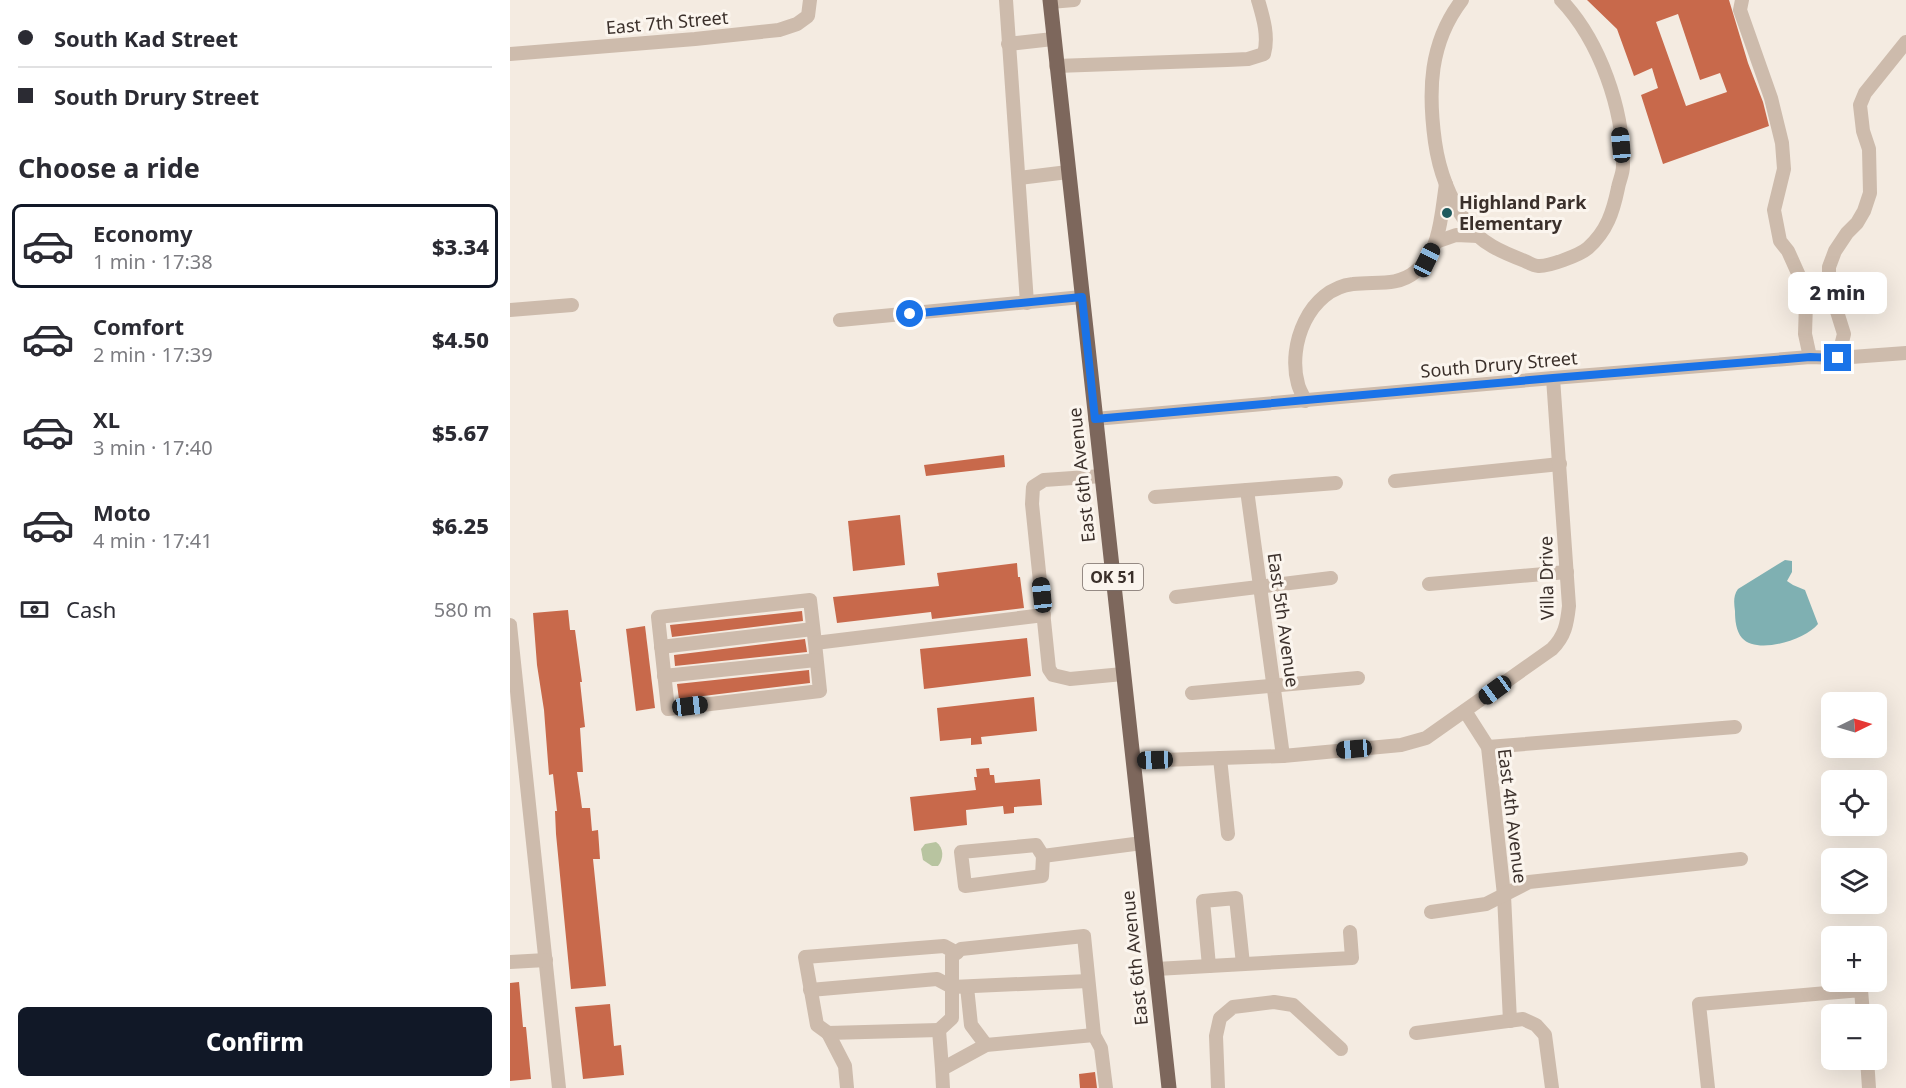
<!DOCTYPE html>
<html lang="en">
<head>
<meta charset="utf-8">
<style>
  body { margin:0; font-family:"Noto Sans",sans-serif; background:#f2f2f3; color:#2b2b33; height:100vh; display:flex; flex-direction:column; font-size:22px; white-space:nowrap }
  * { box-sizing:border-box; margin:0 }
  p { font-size:20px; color:#7c7c81 }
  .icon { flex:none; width:33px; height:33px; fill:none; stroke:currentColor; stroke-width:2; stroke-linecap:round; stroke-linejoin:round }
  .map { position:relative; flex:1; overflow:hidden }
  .drawer { display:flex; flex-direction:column; background:#fff; width:510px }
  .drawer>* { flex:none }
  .guide { display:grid; align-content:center; height:132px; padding:0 18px; background:#fff }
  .needle { width:39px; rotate:85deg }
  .controls { position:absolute; left:1311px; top:692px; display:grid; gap:12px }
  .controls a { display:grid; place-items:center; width:66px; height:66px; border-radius:9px; background:#fff; box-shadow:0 6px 24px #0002; font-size:30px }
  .end { position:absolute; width:27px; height:27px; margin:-14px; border:8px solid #1a73e8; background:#fff; box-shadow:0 0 0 3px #fff }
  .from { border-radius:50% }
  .bubble { position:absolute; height:42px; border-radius:9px; background:#fff; box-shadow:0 6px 24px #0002; font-size:20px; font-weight:800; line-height:42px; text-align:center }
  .car { position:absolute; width:18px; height:36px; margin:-18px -9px; border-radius:8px; box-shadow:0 0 4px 2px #0007; background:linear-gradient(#222 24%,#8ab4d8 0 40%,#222 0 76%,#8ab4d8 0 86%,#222 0) }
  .guide b { display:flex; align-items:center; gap:21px; height:57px; font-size:22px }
  .guide b+b { border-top:2px solid #e1e1e2 }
  .guide i { width:15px; height:15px; background:#2b2b33 }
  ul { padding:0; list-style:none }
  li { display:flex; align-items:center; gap:18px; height:84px; margin:0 12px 9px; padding:0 6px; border:3px solid transparent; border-radius:9px }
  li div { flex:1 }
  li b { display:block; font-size:22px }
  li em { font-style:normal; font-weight:800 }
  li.on { border-color:#111827 }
  li>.icon { width:54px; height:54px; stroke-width:1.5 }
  h2 { padding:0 18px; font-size:27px; line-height:72px }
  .pay { display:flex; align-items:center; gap:15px; height:66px; padding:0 18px; font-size:22px }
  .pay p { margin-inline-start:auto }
  .cta { display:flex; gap:12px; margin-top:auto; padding:12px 18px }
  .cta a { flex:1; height:69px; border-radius:9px; background:#111827; color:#fff; font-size:24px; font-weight:800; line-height:69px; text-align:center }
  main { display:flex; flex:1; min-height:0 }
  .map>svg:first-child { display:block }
  .green { fill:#b8c4a0 }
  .water { fill:#7fb0b2 }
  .building { fill:#c8694b; fill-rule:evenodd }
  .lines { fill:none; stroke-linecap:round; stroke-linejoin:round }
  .minor { stroke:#cdbbac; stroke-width:14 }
  .major { stroke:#7d675c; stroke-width:15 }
  .route { stroke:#1a73e8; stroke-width:8 }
  .poi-dot { fill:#1f5a5e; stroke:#fbf5ee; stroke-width:2 }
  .labels { text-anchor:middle; stroke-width:6; stroke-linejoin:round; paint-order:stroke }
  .shield { fill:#fbf5ee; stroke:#756b66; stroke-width:1.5 }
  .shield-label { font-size:16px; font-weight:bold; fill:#3b302b }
  .street-label { font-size:18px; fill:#3b302b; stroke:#fbf5ee }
  .poi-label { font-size:18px; font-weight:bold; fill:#3b302b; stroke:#fbf5ee; text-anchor:start }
</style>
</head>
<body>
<main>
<section class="drawer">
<div class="guide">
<b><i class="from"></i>South Kad Street</b>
<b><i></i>South Drury Street</b>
</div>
<h2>Choose a ride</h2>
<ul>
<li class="on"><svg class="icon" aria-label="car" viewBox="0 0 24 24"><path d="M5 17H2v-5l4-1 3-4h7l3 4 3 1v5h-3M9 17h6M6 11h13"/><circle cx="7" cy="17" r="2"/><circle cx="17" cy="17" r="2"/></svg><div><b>Economy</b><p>1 min · 17:38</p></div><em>$3.34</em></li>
<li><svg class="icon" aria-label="car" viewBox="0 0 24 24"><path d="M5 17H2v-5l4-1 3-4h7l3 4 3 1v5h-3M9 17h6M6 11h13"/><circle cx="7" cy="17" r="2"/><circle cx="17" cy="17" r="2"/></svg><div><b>Comfort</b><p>2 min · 17:39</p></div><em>$4.50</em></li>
<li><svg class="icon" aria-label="car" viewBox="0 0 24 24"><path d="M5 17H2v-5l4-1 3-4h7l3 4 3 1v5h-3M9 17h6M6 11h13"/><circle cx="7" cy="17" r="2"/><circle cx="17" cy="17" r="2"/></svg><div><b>XL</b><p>3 min · 17:40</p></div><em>$5.67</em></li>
<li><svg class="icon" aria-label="car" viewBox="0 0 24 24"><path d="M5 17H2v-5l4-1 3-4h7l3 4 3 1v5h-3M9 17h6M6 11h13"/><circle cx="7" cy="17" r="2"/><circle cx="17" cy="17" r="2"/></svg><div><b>Moto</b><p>4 min · 17:41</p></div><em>$6.25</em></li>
</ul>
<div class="pay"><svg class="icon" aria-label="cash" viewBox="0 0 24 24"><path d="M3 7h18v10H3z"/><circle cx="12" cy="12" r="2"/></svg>Cash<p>580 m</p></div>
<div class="cta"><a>Confirm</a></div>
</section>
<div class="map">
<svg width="1396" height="1088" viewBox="0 0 1396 1088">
  <rect width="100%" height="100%" fill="#f4ebe1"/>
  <path class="green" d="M426 842C434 847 434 859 428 866H422L413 860 411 849 415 844Z"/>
  <path class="water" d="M1275 560 1282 561V572L1277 581 1283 585 1295 590 1308 624C1295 640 1247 655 1232 638 1226 631 1225 620 1225 611 1224 603 1223 596 1228 589Z"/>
  <g class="building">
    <path d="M1077 0H1219L1238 63 1253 102 1259 126 1153 164 1131 95 1148 88 1142 68 1124 76 1107 29ZM1168 14 1190 80 1210 73 1217 92 1176 106 1146 22Z"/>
    <path d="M494 455 495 467 416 476 414 465Z"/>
    <path d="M390 515 395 565 343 571 338 521Z"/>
    <path d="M507 563 508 577H510L514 608 422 619 421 612 327 623 323 597 429 586 427 573Z"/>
    <path d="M58 610 60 630H65L72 682H70L75 727 70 728 73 772H67L72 808H80L82 831 88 830 90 859H83L96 986 61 989 46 834 45 811H47L43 774 39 775 34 710 27 665 23 613Z"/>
    <path d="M292 611 293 621 162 637 160 625Z"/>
    <path d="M135 626 145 708 126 711 116 629Z"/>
    <path d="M517 638 521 676 414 689 410 649Z"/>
    <path d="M295 639 297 652 165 666 164 655Z"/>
    <path d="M299 670 300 683 169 699 167 684Z"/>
    <path d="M524 697 527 731 471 737 472 744 461 745V738L430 741 427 708Z"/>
    <path d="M479 768 480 775H484L485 783 530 779 532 805 504 807V813L494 814 493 806 456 810 457 825 404 831 400 797 466 790 464 777H467L466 769Z"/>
    <path d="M9 982 13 1027H16L21 1079 0 1081V983Z"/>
    <path d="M100 1004 104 1046 111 1045 114 1075 73 1079 65 1007Z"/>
    <path d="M585 1072 587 1088H570L569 1074Z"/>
  </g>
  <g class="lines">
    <g class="minor">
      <path d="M496 0 517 303"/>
      <path d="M952 0C919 43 918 91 925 142 929 170 940 199 956 222 969 243 994 253 1015 261 1019 263 1024 266 1028 266 1038 267 1070 255 1078 248 1097 231 1103 212 1108 188 1109 181 1113 174 1113 166 1114 110 1090 41 1051 0"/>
      <path d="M1232 0 1230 10 1261 98 1272 143 1274 169 1264 210 1270 241 1278 251 1291 280 1296 303 1295 334 1300 357"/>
      <path d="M540 2 564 0"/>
      <path d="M498 44 543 39"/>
      <path d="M0 54 185 39 269 30 287 24 298 16 300 0"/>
      <path d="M546 66 717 60 738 59 754 54C759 36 753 17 748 0"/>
      <path d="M509 178 558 172"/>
      <path d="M926 242 946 235 968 236"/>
      <path d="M0 310 62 305"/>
      <path d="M330 320 572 297"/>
      <path d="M1328 358 1334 334 1319 286V267L1325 251 1337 233 1347 223 1354 211 1360 193 1359 149 1353 131 1350 105 1355 93 1396 42"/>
      <path d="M795 401C793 395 789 389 788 384 777 345 799 289 843 284 864 281 887 287 905 272 931 251 931 215 936 184"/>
      <path d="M585 419 1043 378 1300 357 1328 358 1396 353"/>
      <path d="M592 476 534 480 523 487 522 504 539 669 543 675 560 679 613 674"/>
      <path d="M885 481 1050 464"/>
      <path d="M737 490 773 756"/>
      <path d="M645 497 826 483"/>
      <path d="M919 584 1057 572"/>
      <path d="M666 597 821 578"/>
      <path d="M0 625 49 1088"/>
      <path d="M305 643 310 691 158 709 148 617 300 600 305 643 534 615"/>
      <path d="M151 647 303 629"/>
      <path d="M154 676 306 660"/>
      <path d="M682 693 848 678"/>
      <path d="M955 711 978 747 994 895 1000 1021"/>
      <path d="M978 747 1225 727"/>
      <path d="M710 758 718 834"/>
      <path d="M623 761 773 756 891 745 916 738 1042 649C1055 636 1057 624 1059 606L1043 378"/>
      <path d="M526 845 533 856 532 876 455 886 451 852Z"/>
      <path d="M533 856 632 843"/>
      <path d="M921 912 976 904 1019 882 1231 859"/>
      <path d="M0 962 36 960"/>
      <path d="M699 966 693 901 726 898 733 964"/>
      <path d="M646 969 842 958 840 932"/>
      <path d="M457 987 461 1025 476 1045"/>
      <path d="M300 990 427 979 442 987 578 981"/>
      <path d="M429 1030 318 1033 307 1025 295 957 434 946 447 953"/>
      <path d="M318 1033 335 1066 337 1088"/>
      <path d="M906 1033 1013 1019 1026 1025 1035 1035 1042 1088"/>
      <path d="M1357 1059 1359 1088"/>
      <path d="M432 1069 429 1030 442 1018V956L451 949 574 936 584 1035 591 1048 596 1088"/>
      <path d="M433 1088 432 1069 476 1045 584 1035"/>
      <path d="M708 1088 706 1036 710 1018 723 1007 764 1002 783 1005 831 1049"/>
      <path d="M1198 1088 1189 1004 1351 990 1353 1014"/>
    </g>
    <path class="major" d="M540 0 659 1088"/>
  </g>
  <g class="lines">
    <path class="route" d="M400 314 572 297 585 419 1043 378 1300 357 1328 358"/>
  </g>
  <circle class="poi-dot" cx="937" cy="213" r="6"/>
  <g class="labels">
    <rect class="shield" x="573" y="564" width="60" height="26" rx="4.5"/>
    <g class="shield-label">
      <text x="603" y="583">OK 51</text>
    </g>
    <g class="street-label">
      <text transform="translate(157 23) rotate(-5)" y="6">East 7th Street</text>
      <text transform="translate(989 365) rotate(-5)" y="6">South Drury Street</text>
      <text transform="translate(572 475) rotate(-96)" y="6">East 6th Avenue</text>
      <text transform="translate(1037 578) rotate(-91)" y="6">Villa Drive</text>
      <text transform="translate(773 620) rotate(82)" y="6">East 5th Avenue</text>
      <text transform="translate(1002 816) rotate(83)" y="6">East 4th Avenue</text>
      <text transform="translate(625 958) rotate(-96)" y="6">East 6th Avenue</text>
    </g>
    <g class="poi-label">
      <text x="949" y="209">Highland Park<tspan x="949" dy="21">Elementary</tspan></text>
    </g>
  </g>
</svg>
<div class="controls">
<a><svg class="needle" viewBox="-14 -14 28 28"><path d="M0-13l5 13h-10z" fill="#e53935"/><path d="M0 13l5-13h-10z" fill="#7c7c81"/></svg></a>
<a><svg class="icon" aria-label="locate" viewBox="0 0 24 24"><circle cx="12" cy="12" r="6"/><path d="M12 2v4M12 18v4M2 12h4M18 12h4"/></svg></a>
<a><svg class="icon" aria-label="layers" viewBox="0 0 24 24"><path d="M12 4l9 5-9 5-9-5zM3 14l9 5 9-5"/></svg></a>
<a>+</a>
<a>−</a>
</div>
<i class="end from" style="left:400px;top:314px"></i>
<i class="end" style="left:1328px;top:358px"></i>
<div class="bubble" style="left:1278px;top:272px;width:99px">2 min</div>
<i class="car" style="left:1111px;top:145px;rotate:355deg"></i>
<i class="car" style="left:917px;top:260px;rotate:26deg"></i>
<i class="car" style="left:532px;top:595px;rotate:354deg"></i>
<i class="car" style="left:985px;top:690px;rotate:234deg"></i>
<i class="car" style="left:180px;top:706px;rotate:83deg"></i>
<i class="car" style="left:844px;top:749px;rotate:265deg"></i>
<i class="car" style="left:645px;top:760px;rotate:268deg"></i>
</div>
</main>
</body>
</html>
